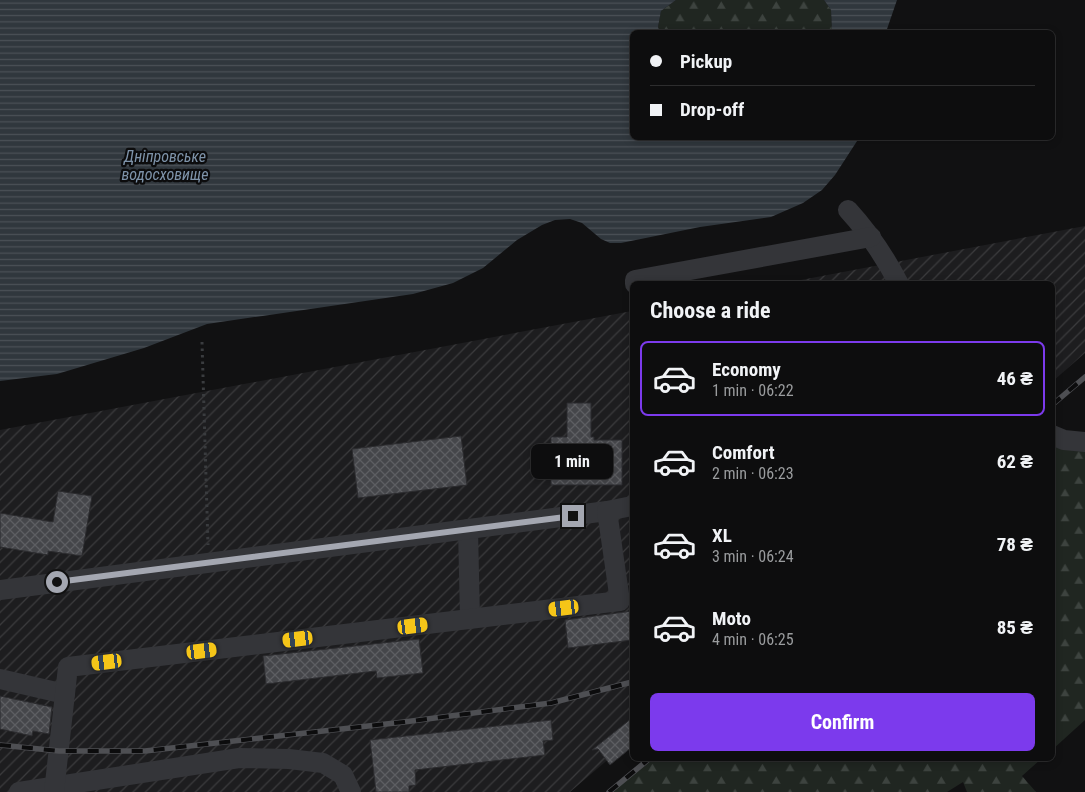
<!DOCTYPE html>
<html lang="en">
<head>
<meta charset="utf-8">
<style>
  body { margin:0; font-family:"Roboto Condensed",sans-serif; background:#1b1b1c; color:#f1f3f6; height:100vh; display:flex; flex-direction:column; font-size:19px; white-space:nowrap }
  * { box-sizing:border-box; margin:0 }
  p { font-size:16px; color:#9a9c9e }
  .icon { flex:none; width:28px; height:28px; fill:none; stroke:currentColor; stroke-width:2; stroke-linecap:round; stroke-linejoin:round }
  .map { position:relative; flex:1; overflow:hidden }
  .side { position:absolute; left:630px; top:281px; width:425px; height:480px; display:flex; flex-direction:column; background:#0d0d0e; border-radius:8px; box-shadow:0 2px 8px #0003,0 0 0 1px #2d2d2e }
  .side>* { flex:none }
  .banner { position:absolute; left:630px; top:30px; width:425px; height:110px; border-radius:8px; box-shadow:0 2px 8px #0003,0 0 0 1px #2d2d2e; display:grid; align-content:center; height:110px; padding:0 20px; background:#0d0d0e }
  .end { position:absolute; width:22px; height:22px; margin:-11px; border:6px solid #a4a7b1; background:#111; box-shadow:0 0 0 2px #111 }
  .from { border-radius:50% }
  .bubble { position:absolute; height:35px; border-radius:8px; background:#0d0d0e; box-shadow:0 2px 8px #0003,0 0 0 1px #2d2d2e; font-size:16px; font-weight:700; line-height:35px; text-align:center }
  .car { position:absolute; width:15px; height:30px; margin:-15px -8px; border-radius:6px; box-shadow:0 0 4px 1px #0007; background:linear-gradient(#f5c518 24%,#345 0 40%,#f5c518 0 76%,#345 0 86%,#f5c518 0) }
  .banner b { display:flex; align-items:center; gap:18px; height:48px; font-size:19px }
  .banner b+b { border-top:1px solid #2d2d2e }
  .banner i { width:12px; height:12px; background:#f1f3f6 }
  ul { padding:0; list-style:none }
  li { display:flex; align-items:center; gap:15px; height:75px; margin:0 10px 8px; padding:0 10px; border:2px solid transparent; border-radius:8px }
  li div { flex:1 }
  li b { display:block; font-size:19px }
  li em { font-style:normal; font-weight:700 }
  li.on { border-color:#7c3aed }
  li>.icon { width:45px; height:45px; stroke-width:1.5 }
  h2 { padding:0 20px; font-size:22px; line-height:60px }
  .primary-button { display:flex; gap:10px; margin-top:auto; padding:10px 20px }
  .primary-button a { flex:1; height:58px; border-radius:8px; background:#7c3aed; color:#fff; font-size:20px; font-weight:700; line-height:58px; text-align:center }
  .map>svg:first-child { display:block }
  .industrial { fill:url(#industrial-furrows) }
  .forest { fill:url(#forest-firs) }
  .water { fill:url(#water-rules) }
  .building { fill:url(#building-cross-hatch); stroke:#2b2b2e }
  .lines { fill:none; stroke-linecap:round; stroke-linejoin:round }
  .path { stroke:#3a3c3f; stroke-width:3; stroke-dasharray:2.5 4; stroke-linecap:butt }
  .minor { stroke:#343539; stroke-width:20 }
  .rail-casing { stroke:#4e4f53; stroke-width:5.5 }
  .rail { stroke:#0c0c0d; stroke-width:4; stroke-dasharray:11; stroke-linecap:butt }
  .route { stroke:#a4a7b1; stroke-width:6 }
  .labels { text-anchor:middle; stroke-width:4.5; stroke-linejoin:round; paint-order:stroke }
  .water-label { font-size:16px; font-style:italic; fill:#7e93a9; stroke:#0c0c0d }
</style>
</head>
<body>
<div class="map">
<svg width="1085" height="792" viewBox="0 0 1085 792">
  <defs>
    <pattern id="industrial-furrows" width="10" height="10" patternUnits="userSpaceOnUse" patternTransform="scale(1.25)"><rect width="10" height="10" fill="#1d1d1f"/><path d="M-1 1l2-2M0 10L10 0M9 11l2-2" fill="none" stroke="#3b3b3d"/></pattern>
    <pattern id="forest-firs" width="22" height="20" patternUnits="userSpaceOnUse" patternTransform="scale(1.25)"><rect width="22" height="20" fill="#202621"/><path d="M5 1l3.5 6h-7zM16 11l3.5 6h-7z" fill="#3d433f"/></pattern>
    <pattern id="water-rules" width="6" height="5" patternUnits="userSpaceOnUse" patternTransform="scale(1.25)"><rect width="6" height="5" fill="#30373d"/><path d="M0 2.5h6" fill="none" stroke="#4b5157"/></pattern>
    <pattern id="building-cross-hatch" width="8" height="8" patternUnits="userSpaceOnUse" patternTransform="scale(1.25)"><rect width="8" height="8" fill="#45464a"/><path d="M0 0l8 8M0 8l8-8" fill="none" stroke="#5d5e62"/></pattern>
  </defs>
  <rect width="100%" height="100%" fill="#111112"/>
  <g class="industrial">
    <path d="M1085 226V353L1053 381 1052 284H780Z"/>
    <path d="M632 311V739L570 792H0V430Z"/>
  </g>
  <g class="forest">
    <path d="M676 0H824L831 10 832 32H660L658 27 661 11Z"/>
    <path d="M1052 445 1085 447V720L1053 749Z"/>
    <path d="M651 759H1041L1022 776 1036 792H967L963 782 947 792H612Z"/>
  </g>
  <g class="water">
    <path d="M0 0H676L661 11 658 27 660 32H632V138H859L835 175 822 190 803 203 771 217 700 227 621 243H610L601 239 582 223 570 219 555 220 542 225 517 240 483 268 453 283 413 294 207 324 144 348 57 374 0 381Z"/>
    <path d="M824 0H897L886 32H832L831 10Z"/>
  </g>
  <g class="building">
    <path d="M567 403H591V437H594V440H622V485H551V437H567Z"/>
    <path d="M461 436 467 485 358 498 352 449Z"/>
    <path d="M58 491 92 496 82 556 48 551V555L0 547V513L53 522Z"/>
    <path d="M632 611V640L568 648 565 620Z"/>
    <path d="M419 639 423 673 377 678 376 671 266 684 263 656Z"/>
    <path d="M0 696 52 707 49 734 33 731 32 736 0 729Z"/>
    <path d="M632 718V747L610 765 598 749 592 750Z"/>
    <path d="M551 720 553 740 543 741 545 755 415 770 416 785 409 786V792H376L370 740Z"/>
  </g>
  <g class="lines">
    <path class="path" d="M202 342 208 545"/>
    <g class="minor">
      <path d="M848 210C870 234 884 255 899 284"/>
      <path d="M635 284V280L871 237"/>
      <path d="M1052 435 1064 440 1085 442"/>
      <path d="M468 529 470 619"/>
      <path d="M0 590 607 511"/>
      <path d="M0 679 65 694"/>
      <path d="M19 792 239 758 289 759 323 763 343 775 351 792"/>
      <path d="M54 792 68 667 620 601 607 511 632 506"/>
    </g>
    <defs>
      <g id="rail">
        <path d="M1052 405 1085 377"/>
        <path d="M0 745 59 751H145L404 722 551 703 632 682"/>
        <path d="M609 792 649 759"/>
      </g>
    </defs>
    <use href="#rail" class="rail-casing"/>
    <use href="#rail" class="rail"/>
  </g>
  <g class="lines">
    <path class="route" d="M57 582 573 516"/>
  </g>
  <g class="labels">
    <g class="water-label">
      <text x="165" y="162">Дніпровське<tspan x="165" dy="18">водосховище</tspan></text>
    </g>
  </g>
</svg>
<i class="end from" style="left:57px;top:582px"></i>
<i class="end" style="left:573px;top:516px"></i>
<div class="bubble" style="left:531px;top:444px;width:82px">1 min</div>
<i class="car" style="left:564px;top:608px;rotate:263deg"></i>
<i class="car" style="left:413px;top:626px;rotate:83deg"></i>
<i class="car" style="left:298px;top:639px;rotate:263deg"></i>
<i class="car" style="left:202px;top:651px;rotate:83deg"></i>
<i class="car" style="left:107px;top:662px;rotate:263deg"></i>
<div class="banner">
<b><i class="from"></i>Pickup</b>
<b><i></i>Drop-off</b>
</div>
<section class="side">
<h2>Choose a ride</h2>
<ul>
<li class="on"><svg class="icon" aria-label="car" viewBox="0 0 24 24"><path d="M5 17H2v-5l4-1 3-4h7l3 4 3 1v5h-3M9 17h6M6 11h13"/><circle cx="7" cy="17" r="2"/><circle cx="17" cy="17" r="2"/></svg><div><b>Economy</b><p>1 min · 06:22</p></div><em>46 ₴</em></li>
<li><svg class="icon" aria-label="car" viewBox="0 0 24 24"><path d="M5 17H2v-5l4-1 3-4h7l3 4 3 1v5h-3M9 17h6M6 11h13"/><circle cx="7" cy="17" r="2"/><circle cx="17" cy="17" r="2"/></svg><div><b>Comfort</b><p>2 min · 06:23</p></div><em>62 ₴</em></li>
<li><svg class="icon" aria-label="car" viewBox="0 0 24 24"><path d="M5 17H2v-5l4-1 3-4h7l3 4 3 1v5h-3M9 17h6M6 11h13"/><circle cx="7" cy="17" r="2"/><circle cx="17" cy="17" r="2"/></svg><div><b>XL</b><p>3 min · 06:24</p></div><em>78 ₴</em></li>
<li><svg class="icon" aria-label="car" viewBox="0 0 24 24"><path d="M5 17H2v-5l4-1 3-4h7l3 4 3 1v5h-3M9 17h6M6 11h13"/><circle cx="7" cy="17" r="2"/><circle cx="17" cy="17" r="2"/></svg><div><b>Moto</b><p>4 min · 06:25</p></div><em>85 ₴</em></li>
</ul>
<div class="primary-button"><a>Confirm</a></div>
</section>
</div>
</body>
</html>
